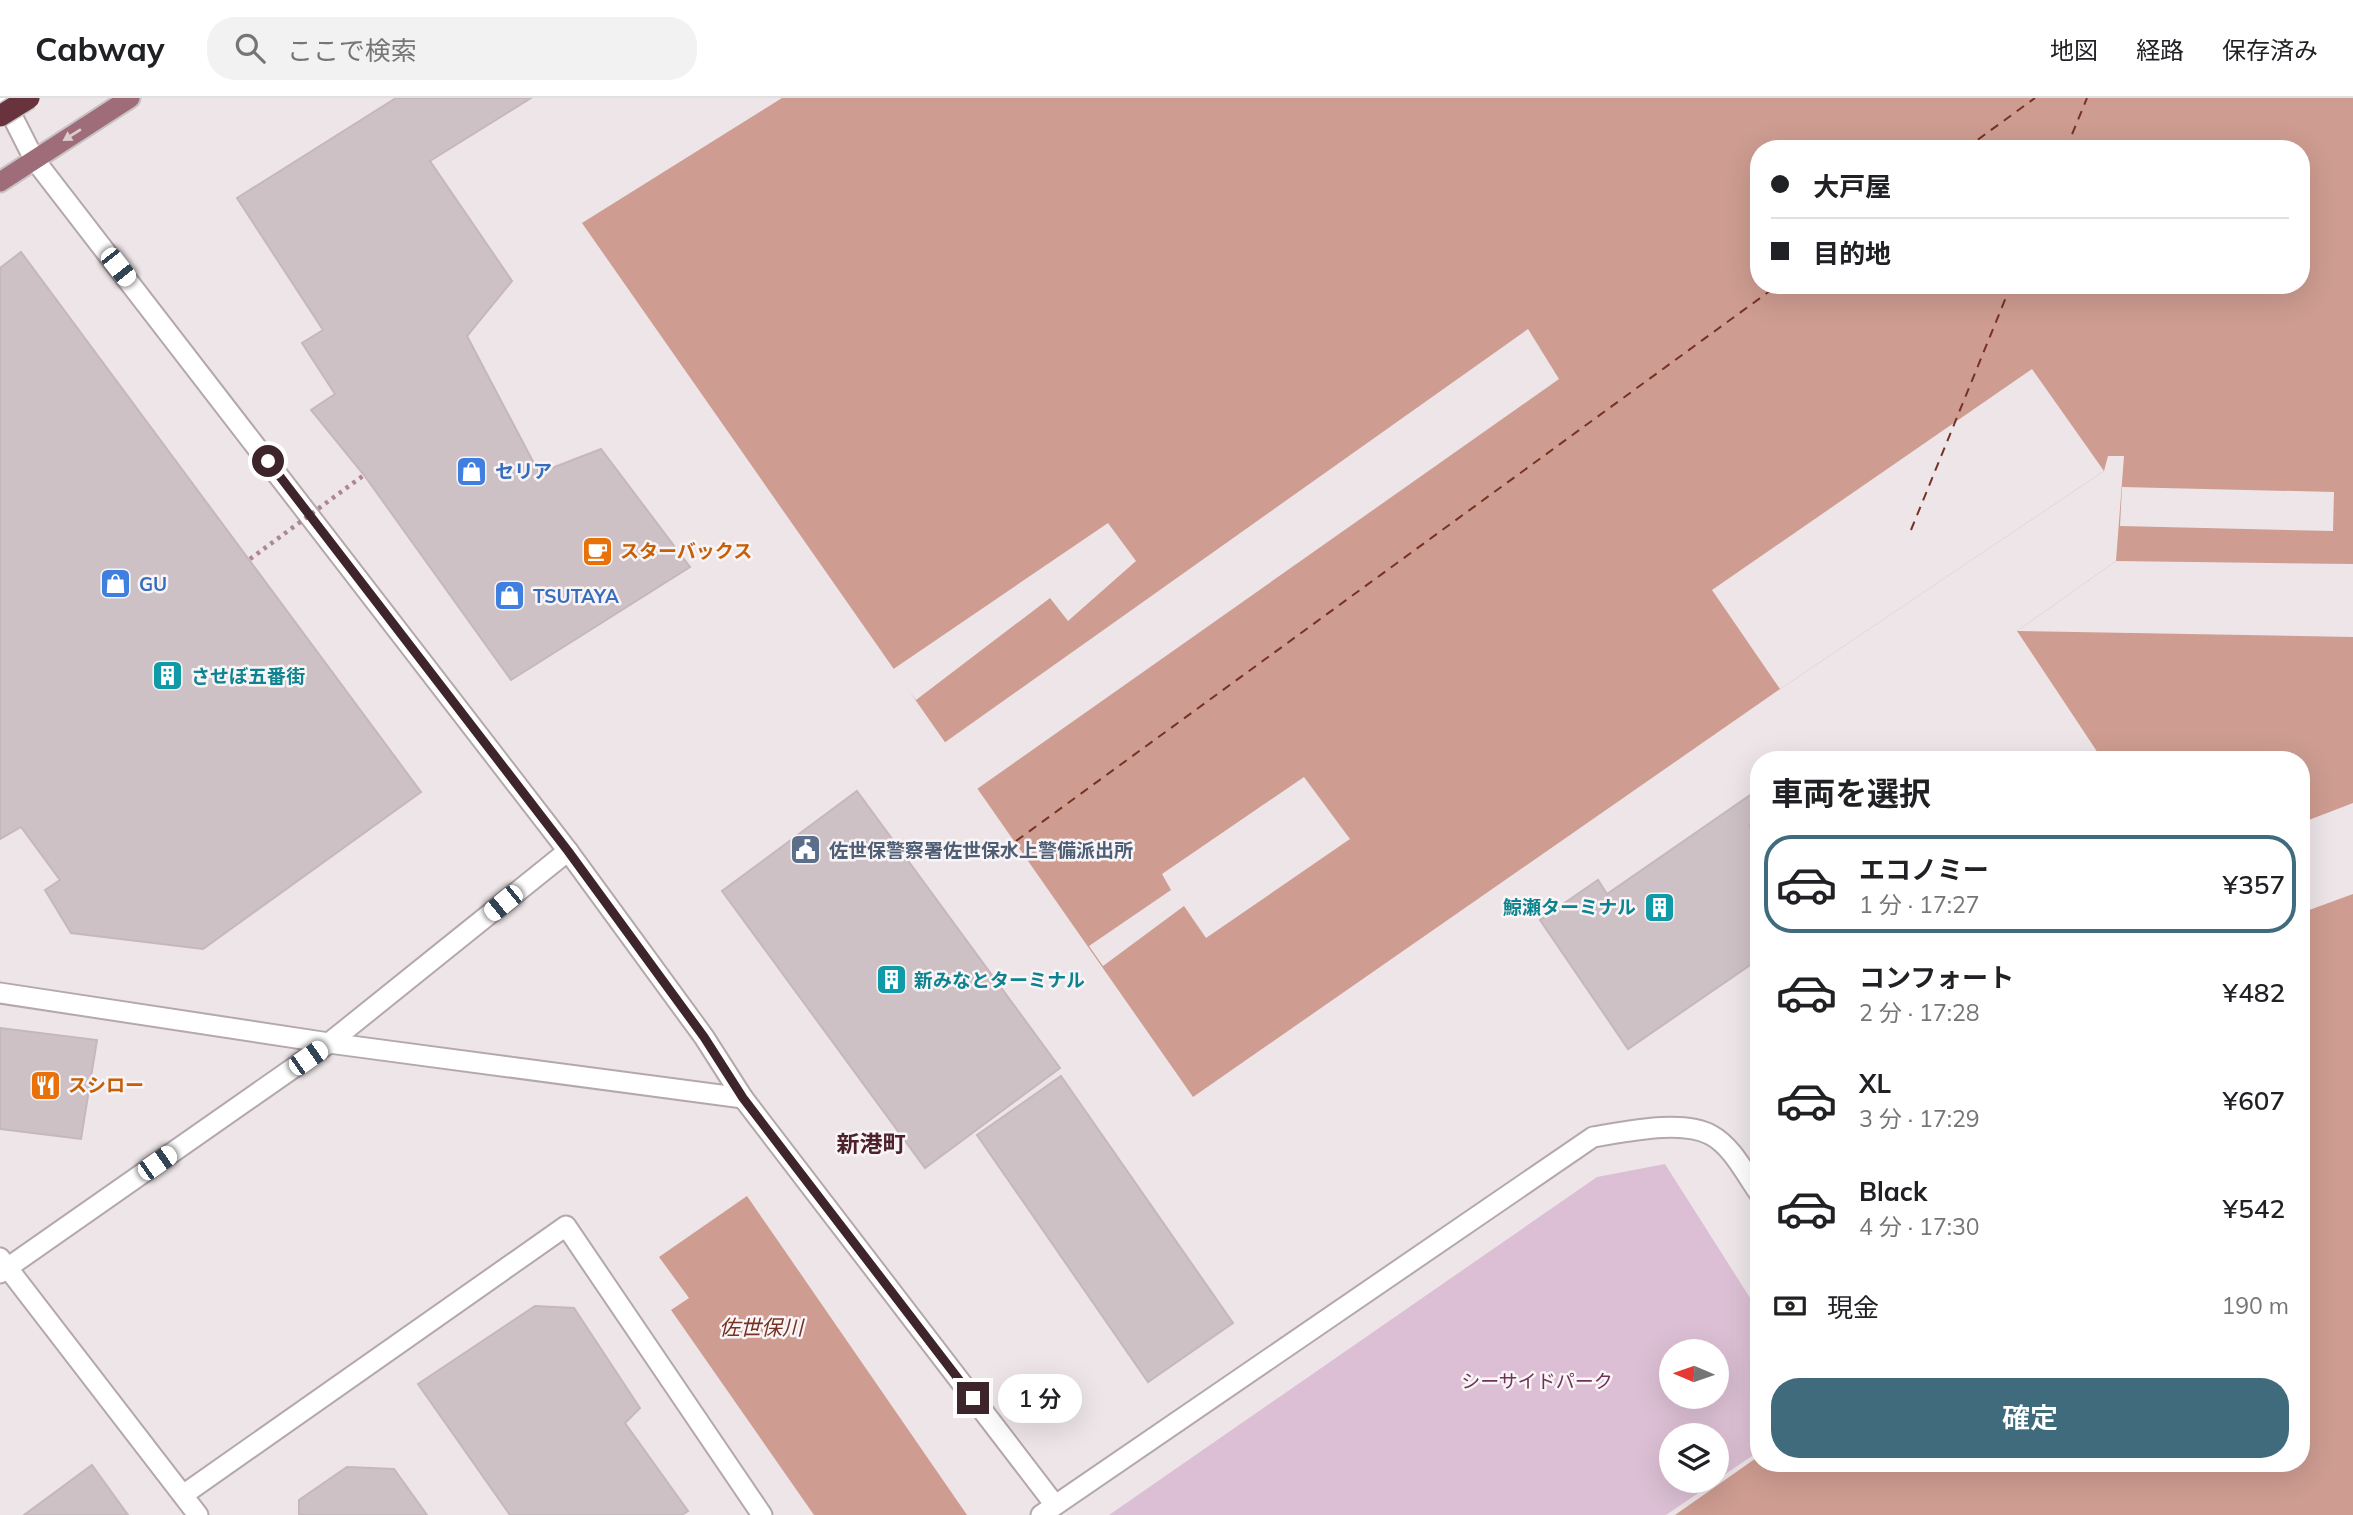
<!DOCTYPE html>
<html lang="ja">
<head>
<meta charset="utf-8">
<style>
  body { margin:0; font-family:Mulish,"Noto Sans JP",sans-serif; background:#f2f2f2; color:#202124; height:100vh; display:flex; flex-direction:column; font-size:26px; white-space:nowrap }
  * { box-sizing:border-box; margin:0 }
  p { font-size:23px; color:#757577 }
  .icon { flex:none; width:38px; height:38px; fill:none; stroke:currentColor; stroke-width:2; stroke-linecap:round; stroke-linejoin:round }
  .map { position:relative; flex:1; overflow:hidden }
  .side { position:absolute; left:1750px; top:653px; width:560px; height:721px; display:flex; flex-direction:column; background:#fff; border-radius:28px; box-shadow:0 7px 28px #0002 }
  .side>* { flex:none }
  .top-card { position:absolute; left:1750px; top:42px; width:560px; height:154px; border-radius:28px; box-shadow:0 7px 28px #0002; display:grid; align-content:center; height:154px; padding:0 21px; background:#fff }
  .needle { width:46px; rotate:272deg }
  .tools { position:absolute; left:1659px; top:1241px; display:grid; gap:14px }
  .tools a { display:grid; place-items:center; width:70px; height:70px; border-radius:50%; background:#fff; box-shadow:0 7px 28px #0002; font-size:35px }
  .end { position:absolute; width:32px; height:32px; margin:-16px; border:9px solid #3e252b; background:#fff; box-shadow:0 0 0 4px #fff }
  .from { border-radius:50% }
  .bubble { position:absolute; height:49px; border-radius:24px; background:#fff; box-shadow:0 7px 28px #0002; font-size:23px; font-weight:600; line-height:49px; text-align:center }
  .car { position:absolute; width:21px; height:42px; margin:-21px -10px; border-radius:9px; box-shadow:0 0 5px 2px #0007; background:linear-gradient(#fff 24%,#345 0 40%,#fff 0 76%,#345 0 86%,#fff 0) }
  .top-card b { display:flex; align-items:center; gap:24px; height:66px; font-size:26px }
  .top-card b+b { border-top:2px solid #e0e0e0 }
  .top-card i { width:18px; height:18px; background:#202124 }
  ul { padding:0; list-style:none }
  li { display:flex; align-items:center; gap:21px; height:98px; margin:0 14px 10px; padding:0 7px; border:4px solid transparent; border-radius:28px }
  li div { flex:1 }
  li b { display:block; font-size:26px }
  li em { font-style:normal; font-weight:600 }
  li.on { border-color:#406b7c }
  li>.icon { width:63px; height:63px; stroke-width:1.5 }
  h2 { padding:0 21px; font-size:32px; line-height:84px }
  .pay { display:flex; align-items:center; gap:18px; height:77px; padding:0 21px; font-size:26px }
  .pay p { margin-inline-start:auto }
  .action { display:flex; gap:14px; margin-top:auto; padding:14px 21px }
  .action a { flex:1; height:80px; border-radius:28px; background:#406b7c; color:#fff; font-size:28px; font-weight:600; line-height:80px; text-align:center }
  header { display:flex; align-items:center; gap:42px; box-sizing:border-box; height:98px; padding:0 35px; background:#fff; border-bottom:2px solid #e0e0e0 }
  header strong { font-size:33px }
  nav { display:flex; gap:38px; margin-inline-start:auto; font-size:24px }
  .search { width:490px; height:63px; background:#f2f2f2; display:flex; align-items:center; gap:18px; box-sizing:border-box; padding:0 24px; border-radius:28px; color:#757577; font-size:26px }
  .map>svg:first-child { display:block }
  .green { fill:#dcbfd4; fill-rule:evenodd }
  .water { fill:#ce9c91; fill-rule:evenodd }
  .pier { fill:#ede5e8 }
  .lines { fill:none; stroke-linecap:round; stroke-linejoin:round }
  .ferry { stroke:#763223; stroke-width:2; stroke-dasharray:9 7; stroke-linecap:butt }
  .building { fill:#cec1c6; stroke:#c6b7bd; stroke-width:2 }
  .pedestrian-casing { stroke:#b5a8ac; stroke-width:23 }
  .minor-casing { stroke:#b5a8ac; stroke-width:23 }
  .tertiary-casing { stroke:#b5a8ac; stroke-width:23 }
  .primary-casing { stroke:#c9c2c4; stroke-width:23 }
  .pedestrian { stroke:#fff; stroke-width:19 }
  .minor { stroke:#fff; stroke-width:19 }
  .tertiary { stroke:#fff; stroke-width:19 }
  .primary { stroke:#9f6d79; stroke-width:19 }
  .motorway-bridge-casing { stroke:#c9c2c4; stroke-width:24; stroke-linecap:butt }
  .path-bridge { stroke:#ae8793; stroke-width:4.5; stroke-dasharray:3.5 5; stroke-linecap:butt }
  .motorway-bridge { stroke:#68333d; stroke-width:21 }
  .oneway { fill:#deccd1 }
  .route { stroke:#3e252b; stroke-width:9 }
  .labels { text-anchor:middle; stroke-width:5; stroke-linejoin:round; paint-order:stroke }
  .shop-label { font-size:19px; font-weight:bold; fill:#366cbe; stroke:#f9f5f7; text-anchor:start }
  .food-label { font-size:19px; font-weight:bold; fill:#c56008; stroke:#f9f5f7; text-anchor:start }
  .culture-label { font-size:19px; font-weight:bold; fill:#0d838f; stroke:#f9f5f7; text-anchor:start }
  .service-label { font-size:19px; font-weight:bold; fill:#4e5e75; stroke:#f9f5f7; text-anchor:start }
  .park-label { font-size:19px; fill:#723258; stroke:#f9f5f7 }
  .water-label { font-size:21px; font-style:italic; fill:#763223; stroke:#f9f5f7 }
  .quarter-label { font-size:23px; font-weight:bold; fill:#4e222c; stroke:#f9f5f7 }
</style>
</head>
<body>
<header>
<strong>Cabway</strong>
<div class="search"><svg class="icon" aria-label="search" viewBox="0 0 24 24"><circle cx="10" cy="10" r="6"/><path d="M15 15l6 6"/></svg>ここで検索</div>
<nav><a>地図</a><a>経路</a><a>保存済み</a></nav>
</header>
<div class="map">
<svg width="2353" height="1417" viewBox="0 0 2353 1417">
  <rect width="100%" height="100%" fill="#ede5e8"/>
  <path class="green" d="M1665 1066 1759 1214V1353L1717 1382V1337H1671V1382L1716 1383 1666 1417H1109L1597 1079ZM1671 1253H1717V1298H1671Z"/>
  <g class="water">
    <path d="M782 0H2353V1417H1675L1759 1358V1365H2301V662L2102 661 2017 533 2116 463 2124 358H2108L2104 373 1780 591 1193 999 582 125ZM1759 51H2301V187H1759Z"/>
    <path d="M747 1098 967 1417H814L671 1212 689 1200 659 1159Z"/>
  </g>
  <g class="pier">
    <path d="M1528 231 1559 281 977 691 944 645Z"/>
    <path d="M2032 271 2104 373 1780 591 1712 492Z"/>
    <path d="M2122 389 2334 394 2333 433 2120 428Z"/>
    <path d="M1108 425 1136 463 1068 523 1050 500 916 602 892 572Z"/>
    <path d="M2116 463 2353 466V539L2017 533Z"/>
    <path d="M1304 679 1350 741 1206 840 1184 808 1103 868 1089 848 1171 792 1162 776Z"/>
    <path d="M2353 705V796L2301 815V725Z"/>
  </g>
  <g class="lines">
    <g class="ferry">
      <path d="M1965 51 2035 0"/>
      <path d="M2066 51 2087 0"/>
      <path d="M1911 432 2011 187"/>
      <path d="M1016 743 1778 187"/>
    </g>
  </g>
  <g class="building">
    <path d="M396 0H531L430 63 512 183 467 238 539 375 601 351 690 469 511 582 364 377 311 312 335 296 302 245 323 232 237 100Z"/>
    <path d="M21 154 421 694 203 851 71 835 45 792 60 782 21 729 0 741V170Z"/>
    <path d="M1759 691V721L1749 728 1759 743V861L1628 951 1540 822 1598 782 1607 796Z"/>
    <path d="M857 693 1060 970 925 1070 722 793Z"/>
    <path d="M0 930 97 942 81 1041 0 1031Z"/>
    <path d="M1061 978 1233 1225 1148 1284 977 1037Z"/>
    <path d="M535 1208 574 1210 640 1310 625 1325 688 1413 682 1417H510L418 1286Z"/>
    <path d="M92 1367 128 1417H24Z"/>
    <path d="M347 1369 394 1371 427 1417H299V1402Z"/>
  </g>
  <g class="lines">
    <defs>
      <path id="pedestrian" d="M0 895 329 945 743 1000"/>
      <g id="minor">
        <path d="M0 1160 198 1417"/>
        <path d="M183 1397 566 1128 762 1417"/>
      </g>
      <g id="tertiary">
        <path d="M3 0 34 61 568 753 704 939 743 1000 1055 1407"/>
        <path d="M0 1175 329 945 568 753"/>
        <path d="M1041 1417 1593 1039C1625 1034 1682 1021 1711 1037 1732 1048 1746 1077 1759 1095"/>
      </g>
      <path id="primary" d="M0 84 130 0"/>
    </defs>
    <use href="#pedestrian" class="pedestrian-casing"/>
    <use href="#minor" class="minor-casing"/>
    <use href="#tertiary" class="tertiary-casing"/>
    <use href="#primary" class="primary-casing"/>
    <use href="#pedestrian" class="pedestrian"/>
    <use href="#minor" class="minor"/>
    <use href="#tertiary" class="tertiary"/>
    <use href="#primary" class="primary"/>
    <defs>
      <path id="motorway-bridge" d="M0 18 29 0"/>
    </defs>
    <use href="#motorway-bridge" class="motorway-bridge-casing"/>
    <path class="path-bridge" d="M250 461 364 377"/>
    <use href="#motorway-bridge" class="motorway-bridge"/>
  </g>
  <defs><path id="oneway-solid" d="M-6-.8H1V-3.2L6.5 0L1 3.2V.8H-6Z" transform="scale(1.75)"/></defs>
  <use class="oneway" href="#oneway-solid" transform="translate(72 37) rotate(148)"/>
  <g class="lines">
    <path class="route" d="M268 363 568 753 704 939 743 1000 973 1300"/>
  </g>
  <defs>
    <symbol id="shop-square" viewBox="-11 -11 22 22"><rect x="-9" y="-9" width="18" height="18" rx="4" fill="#3f7fe0" stroke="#f9f5f7"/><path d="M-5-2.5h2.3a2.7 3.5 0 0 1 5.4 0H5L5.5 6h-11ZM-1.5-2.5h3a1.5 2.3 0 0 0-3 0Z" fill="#fff"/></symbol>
    <symbol id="cafe-square" viewBox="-11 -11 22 22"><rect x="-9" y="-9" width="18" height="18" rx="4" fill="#e8710a" stroke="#f9f5f7"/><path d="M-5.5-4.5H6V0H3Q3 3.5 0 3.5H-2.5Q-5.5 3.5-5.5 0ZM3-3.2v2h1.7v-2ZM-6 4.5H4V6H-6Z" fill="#fff"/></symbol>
    <symbol id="building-square" viewBox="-11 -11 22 22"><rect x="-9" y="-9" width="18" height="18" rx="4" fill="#0f9aa8" stroke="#f9f5f7"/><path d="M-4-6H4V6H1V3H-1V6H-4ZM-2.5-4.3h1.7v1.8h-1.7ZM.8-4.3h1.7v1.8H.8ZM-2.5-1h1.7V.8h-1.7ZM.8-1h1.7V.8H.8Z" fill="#fff"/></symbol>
    <symbol id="civic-square" viewBox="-11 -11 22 22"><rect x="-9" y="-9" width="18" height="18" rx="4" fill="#5c6f8a" stroke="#f9f5f7"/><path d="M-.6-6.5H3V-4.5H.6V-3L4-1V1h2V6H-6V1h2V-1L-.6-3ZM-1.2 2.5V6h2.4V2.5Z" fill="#fff"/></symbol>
    <symbol id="restaurant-square" viewBox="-11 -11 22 22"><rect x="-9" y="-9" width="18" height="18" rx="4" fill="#e8710a" stroke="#f9f5f7"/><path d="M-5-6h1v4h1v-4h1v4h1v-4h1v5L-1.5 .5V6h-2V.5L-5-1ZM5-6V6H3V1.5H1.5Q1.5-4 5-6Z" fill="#fff"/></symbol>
  </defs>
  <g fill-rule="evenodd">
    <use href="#shop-square" x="454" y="356" width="35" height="35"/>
    <use href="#cafe-square" x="580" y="436" width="35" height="35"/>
    <use href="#shop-square" x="98" y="468" width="35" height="35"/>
    <use href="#shop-square" x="492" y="480" width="35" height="35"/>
    <use href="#building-square" x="150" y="560" width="35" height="35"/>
    <use href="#civic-square" x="788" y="734" width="35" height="35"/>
    <use href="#building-square" x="1642" y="792" width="35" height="35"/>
    <use href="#building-square" x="874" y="864" width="35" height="35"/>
    <use href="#restaurant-square" x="28" y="970" width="35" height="35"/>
  </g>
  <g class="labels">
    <g class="shop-label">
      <text x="495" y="380">セリア</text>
      <text x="139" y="493">GU</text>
      <text x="533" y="505">TSUTAYA</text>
    </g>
    <g class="food-label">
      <text x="620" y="460">スターバックス</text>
      <text x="68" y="994">スシロー</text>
    </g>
    <g class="culture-label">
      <text x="191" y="585">させぼ五番街</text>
      <text x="1636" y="816" text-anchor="end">鯨瀬ターミナル</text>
      <text x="914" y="889">新みなとターミナル</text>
    </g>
    <g class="service-label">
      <text x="829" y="759">佐世保警察署佐世保水上警備派出所</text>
    </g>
    <g class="park-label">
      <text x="1537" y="1290">シーサイドパーク</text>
    </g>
    <g class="water-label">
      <text x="761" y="1237">佐世保川</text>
    </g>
    <g class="quarter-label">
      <text x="871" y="1054">新港町</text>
    </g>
  </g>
</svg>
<div class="tools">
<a><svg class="needle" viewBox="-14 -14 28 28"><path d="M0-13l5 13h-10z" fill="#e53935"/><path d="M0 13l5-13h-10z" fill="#757577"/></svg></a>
<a><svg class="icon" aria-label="layers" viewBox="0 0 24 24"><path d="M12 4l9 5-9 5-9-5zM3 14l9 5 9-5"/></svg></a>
</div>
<i class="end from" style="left:268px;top:363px"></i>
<i class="end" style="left:973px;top:1300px"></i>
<div class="bubble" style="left:998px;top:1276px;width:84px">1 分</div>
<i class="car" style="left:118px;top:169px;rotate:142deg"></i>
<i class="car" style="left:503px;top:805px;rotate:231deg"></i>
<i class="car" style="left:308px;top:960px;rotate:55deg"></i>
<i class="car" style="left:157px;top:1065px;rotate:55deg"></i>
<div class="top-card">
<b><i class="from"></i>大戸屋</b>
<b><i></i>目的地</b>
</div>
<section class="side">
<h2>車両を選択</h2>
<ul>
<li class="on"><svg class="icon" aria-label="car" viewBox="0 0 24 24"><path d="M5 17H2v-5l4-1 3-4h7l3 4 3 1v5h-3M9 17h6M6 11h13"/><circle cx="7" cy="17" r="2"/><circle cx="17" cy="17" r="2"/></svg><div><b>エコノミー</b><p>1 分 · 17:27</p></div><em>¥357</em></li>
<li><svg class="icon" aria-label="car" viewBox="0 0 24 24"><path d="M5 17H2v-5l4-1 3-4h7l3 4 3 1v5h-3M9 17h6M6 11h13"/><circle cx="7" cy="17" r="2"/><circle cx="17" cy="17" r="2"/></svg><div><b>コンフォート</b><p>2 分 · 17:28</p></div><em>¥482</em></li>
<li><svg class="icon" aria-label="car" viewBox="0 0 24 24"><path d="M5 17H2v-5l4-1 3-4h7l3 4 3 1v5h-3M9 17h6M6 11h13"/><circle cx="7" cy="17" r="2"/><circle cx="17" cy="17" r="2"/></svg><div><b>XL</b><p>3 分 · 17:29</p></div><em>¥607</em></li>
<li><svg class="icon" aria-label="car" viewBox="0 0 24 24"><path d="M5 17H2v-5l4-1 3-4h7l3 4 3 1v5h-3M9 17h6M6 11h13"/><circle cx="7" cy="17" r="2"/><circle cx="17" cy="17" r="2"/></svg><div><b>Black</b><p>4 分 · 17:30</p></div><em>¥542</em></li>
</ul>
<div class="pay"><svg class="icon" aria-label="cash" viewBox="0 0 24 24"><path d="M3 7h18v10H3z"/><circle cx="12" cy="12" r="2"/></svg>現金<p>190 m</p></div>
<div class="action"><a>確定</a></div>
</section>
</div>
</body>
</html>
